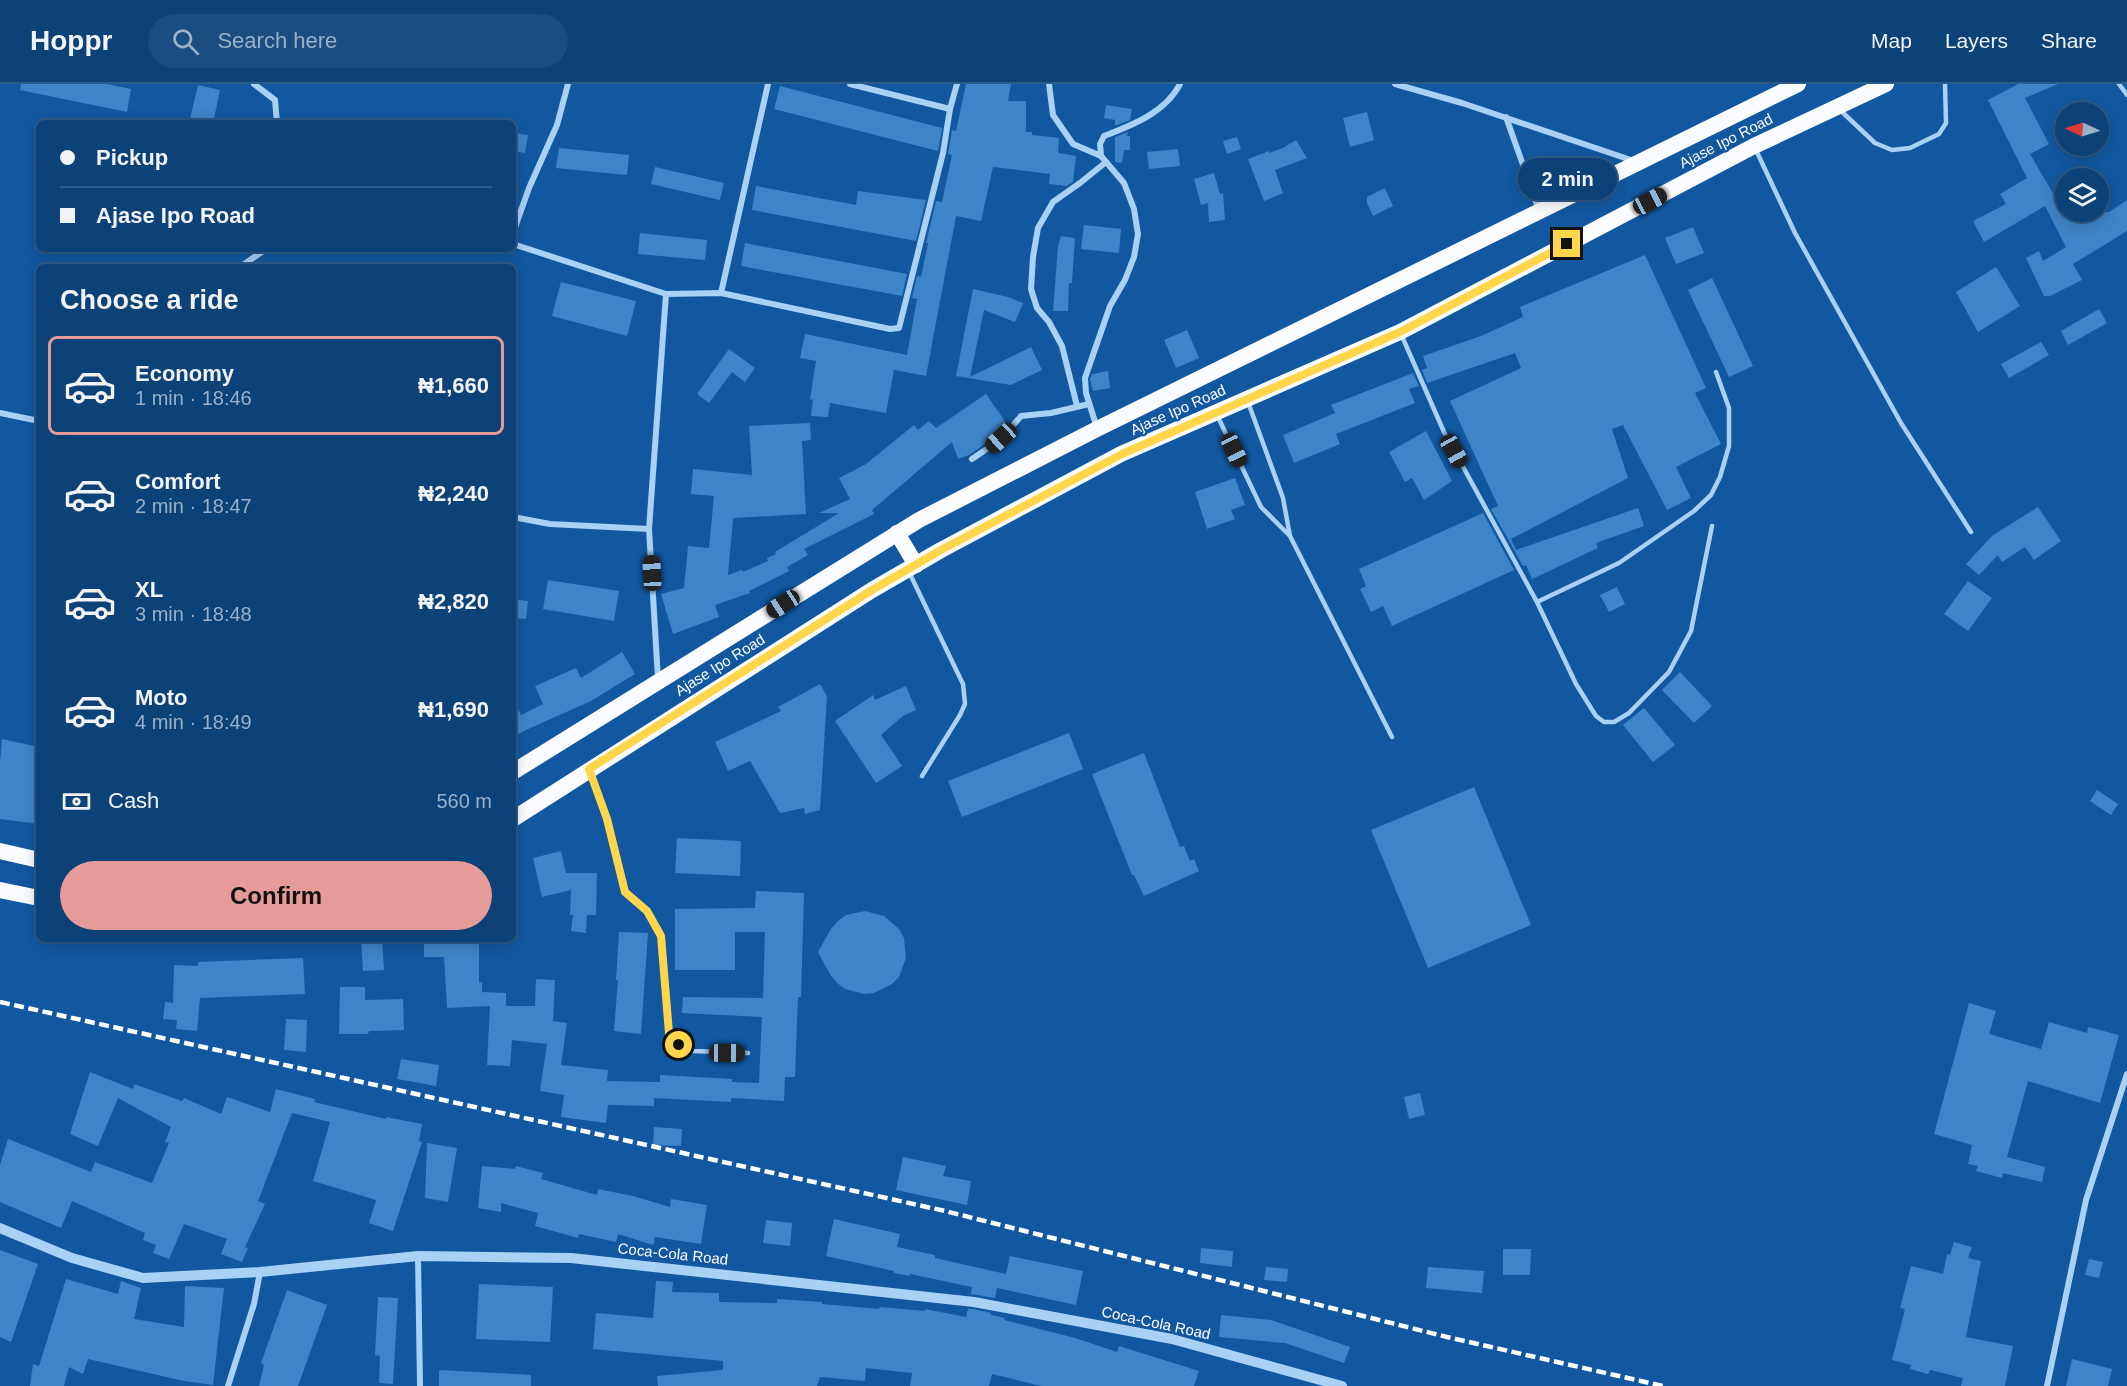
<!DOCTYPE html>
<html lang="en">
<head>
<meta charset="utf-8">
<style>
  body { margin:0; font-family:Helvetica,sans-serif; background:#1b4d80; color:#f1f3f6; height:100vh; display:flex; flex-direction:column; font-size:22px; white-space:nowrap }
  * { box-sizing:border-box; margin:0 }
  p { font-size:20px; color:#9ab0c6 }
  .icon { flex:none; width:33px; height:33px; fill:none; stroke:currentColor; stroke-width:2; stroke-linecap:round; stroke-linejoin:round }
  .map { position:relative; flex:1; overflow:hidden }
  .details { position:absolute; left:36px; top:180px; width:480px; height:678px; display:flex; flex-direction:column; background:#0d4278; border-radius:9px; box-shadow:0 3px 15px #0003,0 0 0 2px #2d5b8a }
  .details>* { flex:none }
  .top-card { position:absolute; left:36px; top:36px; width:480px; height:132px; border-radius:9px; box-shadow:0 3px 15px #0003,0 0 0 2px #2d5b8a; display:grid; align-content:center; height:132px; padding:0 24px; background:#0d4278 }
  .needle { width:39px; rotate:274deg }
  .fabs { position:absolute; left:2055px; top:18px; display:grid; gap:12px }
  .fabs a { display:grid; place-items:center; width:54px; height:54px; border-radius:50%; background:#0d4278; box-shadow:0 3px 15px #0003,0 0 0 2px #2d5b8a; font-size:30px }
  .end { position:absolute; width:27px; height:27px; margin:-14px; border:8px solid #ffd54a; background:#111; box-shadow:0 0 0 3px #111 }
  .from { border-radius:50% }
  .bubble { position:absolute; height:42px; border-radius:21px; background:#0d4278; box-shadow:0 3px 15px #0003,0 0 0 2px #2d5b8a; font-size:20px; font-weight:600; line-height:42px; text-align:center }
  .car { position:absolute; width:18px; height:36px; margin:-18px -9px; border-radius:8px; box-shadow:0 0 4px 2px #0007; background:linear-gradient(#222 24%,#8ab4d8 0 40%,#222 0 76%,#8ab4d8 0 86%,#222 0) }
  .top-card b { display:flex; align-items:center; gap:21px; height:57px; font-size:22px }
  .top-card b+b { border-top:2px solid #2d5b8a }
  .top-card i { width:15px; height:15px; background:#f1f3f6 }
  ul { padding:0; list-style:none }
  li { display:flex; align-items:center; gap:18px; height:99px; margin:0 12px 9px; padding:0 12px; border:3px solid transparent; border-radius:9px }
  li div { flex:1 }
  li b { display:block; font-size:22px }
  li em { font-style:normal; font-weight:600 }
  li.active { border-color:#e69b98 }
  li>.icon { width:54px; height:54px; stroke-width:1.5 }
  h2 { padding:0 24px; font-size:27px; line-height:72px }
  .pay { display:flex; align-items:center; gap:15px; height:66px; padding:0 24px; font-size:22px }
  .pay p { margin-inline-start:auto }
  .button { display:flex; gap:12px; margin-top:auto; padding:12px 24px }
  .button a { flex:1; height:69px; border-radius:36px; background:#e69b98; color:#111; font-size:24px; font-weight:600; line-height:69px; text-align:center }
  header { display:flex; align-items:center; gap:36px; box-sizing:border-box; height:84px; padding:0 30px; background:#0d4278; border-bottom:2px solid #2d5b8a }
  header strong { font-size:28px }
  nav { display:flex; gap:33px; margin-inline-start:auto; font-size:21px }
  .search { width:420px; height:54px; background:#1b4d80; display:flex; align-items:center; gap:15px; box-sizing:border-box; padding:0 21px; border-radius:33px; color:#9ab0c6; font-size:22px }
  .map>svg:first-child { display:block }
  .building { fill:#3e84c8 }
  .lines { fill:none; stroke-linecap:round; stroke-linejoin:round }
  .service { stroke:#a9d0f5; stroke-width:4.5 }
  .minor { stroke:#a9d0f5; stroke-width:6 }
  .tertiary { stroke:#a9d0f5; stroke-width:10 }
  .trunk { stroke:#fbfcff; stroke-width:16 }
  .rail { stroke:#fff; stroke-width:4.5; stroke-dasharray:10 4.5; stroke-linecap:butt }
  .route { stroke:#ffd54a; stroke-width:8 }
  .labels { text-anchor:middle; stroke-width:4.5; stroke-linejoin:round; paint-order:stroke }
  .street-label { font-size:15px; fill:#fff; stroke:#1158a0 }
</style>
</head>
<body>
<header>
<strong>Hoppr</strong>
<div class="search"><svg class="icon" aria-label="search" viewBox="0 0 24 24"><circle cx="10" cy="10" r="6"/><path d="M15 15l6 6"/></svg>Search here</div>
<nav><a>Map</a><a>Layers</a><a>Share</a></nav>
</header>
<div class="map">
<svg width="2127" height="1302" viewBox="0 0 2127 1302">
  <rect width="100%" height="100%" fill="#1158a0"/>
  <g class="building">
    <path d="M21 0H107L131 5 127 28 20 6Z"/>
    <path d="M966 0H1011L1008 17H1026V48H1032V51L1059 54 1058 69 1076 72 1073 98 1066 102 1049 100 1050 90 993 83 981 137 956 132 926 292 894 286 886 329 830 319 828 333 811 332 813 316 810 315 816 277 800 274 805 250 907 271 917 215 912 214 917 192 921 193 928 159H926L936 117 942 118 952 71 948 70 952 46 956 47Z"/>
    <path d="M2018 0H2058L2025 14 2049 60 2030 70 2064 128H2109L2127 116V147L2073 180 2082 196 2050 212H2044L2026 174 2039 167 2043 177 2066 163 2045 122 1984 158 1973 137 2006 120 2000 110 2027 94 1988 16Z"/>
    <path d="M198 1 220 6 213 39H189Z"/>
    <path d="M780 2 942 44 938 67 774 25Z"/>
    <path d="M1106 21 1132 25 1130 36 1115 42V36L1104 34Z"/>
    <path d="M1367 28 1374 56 1350 63 1343 34Z"/>
    <path d="M1128 48 1127 52H1130V66H1124L1122 79 1115 78V53Z"/>
    <path d="M513 49 528 51 525 69 513 67Z"/>
    <path d="M1237 53 1241 65 1227 70 1223 57Z"/>
    <path d="M1296 56 1307 74 1275 86 1283 109 1264 117 1248 75 1269 67V69L1283 64Z"/>
    <path d="M559 64 629 71 627 91 556 84Z"/>
    <path d="M1178 65 1180 82 1149 85 1147 68Z"/>
    <path d="M655 83 724 99 720 116 651 100Z"/>
    <path d="M1214 89 1220 110 1223 109 1225 136 1209 138 1208 119 1201 121 1194 95Z"/>
    <path d="M756 102 856 121 858 107 926 116 916 157 752 126Z"/>
    <path d="M1385 104 1393 122 1373 132 1367 119V113Z"/>
    <path d="M1084 141 1121 145 1119 169 1081 165Z"/>
    <path d="M1693 143 1704 169 1676 180 1665 154Z"/>
    <path d="M640 149 707 156 705 176 638 170Z"/>
    <path d="M1061 152 1075 154 1072 199H1069L1068 227H1053L1058 162Z"/>
    <path d="M745 159 907 190 902 212 741 182Z"/>
    <path d="M1645 171 1706 304 1695 309 1721 360 1676 383 1691 414 1667 426 1623 341 1612 345 1628 394 1511 455 1516 466 1638 424 1644 442 1596 459 1598 464 1532 495 1526 481 1523 482 1491 425 1498 422 1450 317 1521 284 1515 269 1427 299 1422 286 1427 284 1423 272 1481 252 1523 233 1520 223Z"/>
    <path d="M1996 183 2020 222 1978 248 1956 208Z"/>
    <path d="M1712 194 1753 282 1729 293 1688 206Z"/>
    <path d="M561 198 636 217 627 252 552 232Z"/>
    <path d="M973 205 1008 213 1023 219 1015 238 984 226 970 293 1031 263 1042 286 1011 301 956 292Z"/>
    <path d="M2099 225 2107 239 2068 261 2061 247Z"/>
    <path d="M1187 246 1199 274 1176 284 1164 256Z"/>
    <path d="M2041 258 2049 271 2009 294 2001 280Z"/>
    <path d="M729 265 755 284 745 298 732 288 709 319 697 310Z"/>
    <path d="M1108 287 1110 304 1093 307 1090 295 1092 290Z"/>
    <path d="M1413 289 1419 302 1409 305 1415 319 1336 350 1340 360 1294 379 1283 351 1335 329 1331 321Z"/>
    <path d="M986 310 1007 340 989 357 969 371 958 375 952 358 872 426 874 430 804 465 808 471 787 483 789 487 749 507 750 509 715 521 719 533 673 550 661 510 684 504 688 462 709 464 714 412 691 410 693 385 752 391 749 342 810 339 811 356 802 357 806 430 733 434 728 491 742 486 743 488 768 477 767 474 776 470 775 468 839 429H819L850 415 839 394 866 380 914 341 918 346 929 337 936 344Z"/>
    <path d="M1426 347 1452 397 1424 416 1412 394 1405 398 1389 368Z"/>
    <path d="M1235 394 1245 421 1231 426 1235 435 1207 445 1195 408Z"/>
    <path d="M2038 423 2061 457 2034 476 2025 463 2002 478 1998 471 1979 491 1966 480 1992 452Z"/>
    <path d="M1483 429 1514 486 1392 542 1383 522 1371 528 1360 505 1366 502 1359 485Z"/>
    <path d="M548 496 619 507 614 537 543 525Z"/>
    <path d="M1968 497 1992 514 1968 547 1944 530Z"/>
    <path d="M1617 503 1625 520 1609 528 1600 511Z"/>
    <path d="M513 515 528 517 526 535 513 534Z"/>
    <path d="M622 568 635 590 591 617 528 645 513 653V615L521 631 543 620 535 602 576 584 581 594Z"/>
    <path d="M1680 588 1712 622 1694 639 1662 606Z"/>
    <path d="M820 600 827 612 820 726 805 730 804 724 780 729 750 677 728 687 715 658 781 627 778 623Z"/>
    <path d="M906 602 916 626 903 632 881 651 902 682 876 699 835 637 873 611 875 616Z"/>
    <path d="M1644 624 1675 661 1653 678 1623 641Z"/>
    <path d="M1069 649 1083 685 962 733 948 697Z"/>
    <path d="M2 655 39 663V740L0 735V678Z"/>
    <path d="M1144 669 1180 763 1184 762 1190 777 1194 775 1199 787 1144 812 1134 791H1132L1092 690Z"/>
    <path d="M1474 703 1531 841 1428 884 1371 746Z"/>
    <path d="M2097 706 2118 720 2111 731 2090 717Z"/>
    <path d="M677 754 741 757 740 792 675 789Z"/>
    <path d="M561 767 566 789H597L596 831H587L586 849 571 847 573 831H570L571 806 542 813 533 774Z"/>
    <path d="M756 807 804 809 801 913H798L795 993H785L784 1017 731 1014V1018L654 1014V1022L608 1021 606 1039 561 1033 564 1011 540 1007 547 960 512 956 510 982 487 981 490 922 447 924 444 873H424V855H479V899L482 898V908L506 909V922H535L536 895 555 896 553 937 567 939 561 981 608 986 607 997 660 998V991L732 995V998L759 999 762 933 682 929 683 913 763 914 765 848H735V886H675V825L755 824Z"/>
    <path d="M865 827 884 832 899 845 904 854 906 874 899 893 892 900 874 909 864 910 845 905 837 899 831 892 818 868 831 845 838 837 846 831Z"/>
    <path d="M619 848 648 849 641 950 614 947 618 896H616Z"/>
    <path d="M361 855H382L384 886 363 887Z"/>
    <path d="M303 874 305 910 200 914 197 947 176 945 177 936 163 935 165 918 173 919 174 881 198 882V878Z"/>
    <path d="M340 903H365V916L403 915 404 946 369 947 368 950H339Z"/>
    <path d="M1969 919 1996 927 1989 950 2041 965 2049 938 2087 949 2088 943 2119 951 2100 1019 2028 997 2007 1073 2045 1083 2042 1098 2003 1089 2002 1094 1976 1087 1978 1082 1968 1080 1972 1061 1934 1050Z"/>
    <path d="M286 935 307 936 306 968 284 966Z"/>
    <path d="M401 975 439 981 436 1002 397 995Z"/>
    <path d="M90 988 133 1005 134 1000 182 1017 184 1014 221 1030 227 1013 270 1028 276 1005 315 1015 314 1018 386 1035V1033L422 1040 419 1057 422 1058 393 1147 369 1139 376 1116 313 1097 330 1038 292 1029 258 1117 265 1120 245 1163 248 1164 242 1178 221 1170 227 1155 184 1140 169 1175 153 1169 156 1161 143 1156 145 1149 72 1117 61 1144 0 1118V1081L8 1055 91 1088 95 1078 152 1099 169 1059 165 1058 171 1043 118 1014 98 1062 70 1050Z"/>
    <path d="M1420 1009 1425 1031 1409 1035 1404 1013Z"/>
    <path d="M654 1043 682 1045 681 1062 653 1061Z"/>
    <path d="M427 1059 457 1064 448 1118 425 1114Z"/>
    <path d="M903 1073 946 1082 943 1092 971 1097 967 1121 896 1106Z"/>
    <path d="M482 1082 515 1085 516 1082 543 1089 541 1095 597 1111 598 1105 633 1112 670 1123 671 1115 707 1121 701 1160 655 1153 653 1161 618 1150 616 1158 579 1150 578 1154 535 1142 538 1129 501 1119V1128L478 1124Z"/>
    <path d="M834 1135 900 1150 897 1163 935 1171V1174L1006 1190 1010 1172 1083 1187 1076 1221 997 1204 995 1214 971 1210 972 1203 910 1190V1192L894 1189V1187L826 1172Z"/>
    <path d="M766 1136 792 1139 790 1162 763 1159Z"/>
    <path d="M1954 1158 1972 1163 1968 1174 1981 1177 1966 1253 2013 1262 2005 1302H1961L1963 1294 1930 1286 1928 1290 1910 1285 1911 1281 1892 1276 1905 1225 1900 1224 1911 1182 1943 1190 1947 1170 1950 1171Z"/>
    <path d="M1201 1164 1233 1167 1232 1183 1200 1179Z"/>
    <path d="M1503 1165H1531L1530 1191H1503Z"/>
    <path d="M0 1166 38 1180 11 1258 0 1253Z"/>
    <path d="M2089 1175 2103 1178 2099 1194 2085 1191Z"/>
    <path d="M1266 1183 1288 1185 1287 1198 1264 1196Z"/>
    <path d="M1428 1183 1484 1187 1482 1209 1426 1204Z"/>
    <path d="M66 1195 118 1210 121 1197 141 1204 134 1235 184 1243 185 1202 224 1204 213 1301 184 1297 88 1275 83 1290 69 1283 64 1302H30L33 1280 39 1282Z"/>
    <path d="M656 1197 673 1198 672 1208 719 1209V1218L777 1219V1215L822 1218V1220L879 1225 880 1223 925 1227V1225L966 1233 968 1225H973L991 1229V1231L1005 1234 1004 1236 1075 1254 1117 1268 1119 1262 1199 1287 1194 1302H1041L992 1290 989 1302H910L912 1289 866 1284 865 1297 820 1293 817 1302H658L657 1292 723 1286V1277L593 1265 596 1229 653 1234Z"/>
    <path d="M479 1200 553 1203 550 1258 476 1255Z"/>
    <path d="M287 1206 327 1221 298 1302H259L264 1281 261 1279Z"/>
    <path d="M378 1213 398 1214 393 1300 379 1299 380 1272 375 1271Z"/>
    <path d="M1221 1231 1271 1236 1350 1263 1344 1279 1285 1259 1219 1253Z"/>
    <path d="M2072 1275 2112 1285 2108 1302H2066Z"/>
    <path d="M439 1286 531 1291V1302H439Z"/>
  </g>
  <g class="lines">
    <g class="service">
      <path d="M2119 0 2127 11"/>
      <path d="M1839 25 1875 59 1892 66 1910 64 1939 50 1946 39 1945 0"/>
      <path d="M1755 64 1795 149 1901 339 1971 448"/>
      <path d="M1401 250 1444 348 1537 518 1576 600 1596 632 1604 638H1614L1629 629 1669 588 1691 547 1712 442"/>
      <path d="M1248 318 1283 414 1290 452 1392 653"/>
      <path d="M1218 333 1261 423 1290 452"/>
      <path d="M909 488 963 600 965 620 960 631 922 692"/>
      <path d="M1537 518 1619 479 1694 427 1711 411 1720 393 1729 362V324L1716 288"/>
      <path d="M591 691 607 735 625 808 647 827 661 852 669 949 679 961 693 967 748 969"/>
      <path d="M513 766 515 777 513 794"/>
    </g>
    <g class="minor">
      <path d="M254 0 275 16 277 39"/>
      <path d="M850 0 950 25"/>
      <path d="M1049 0 1053 31 1073 60 1101 72"/>
      <path d="M1395 0 1462 19 1634 77"/>
      <path d="M1506 33 1539 126"/>
      <path d="M513 149 529 104 557 41 568 0"/>
      <path d="M513 160 666 210 721 209 890 245 899 244 943 69 950 25 957 0"/>
      <path d="M240 183 266 165"/>
      <path d="M721 209 768 0"/>
      <path d="M1077 322 1062 262 1049 238 1037 224 1031 205 1033 173 1038 144 1053 118 1080 99 1106 78"/>
      <path d="M0 329 39 337"/>
      <path d="M1097 344 1086 309 1085 294 1110 222 1125 196 1134 173 1138 150 1134 125 1124 99 1101 72 1100 60 1104 52C1133 41 1166 28 1180 0"/>
      <path d="M972 375C991 363 1007 350 1021 332L1051 329 1089 320"/>
      <path d="M513 433 550 440 649 445"/>
      <path d="M658 595 649 445 666 210"/>
      <path d="M418 1172 420 1302"/>
      <path d="M228 1302 254 1220 260 1188"/>
      <path d="M2047 1302 2086 1116 2127 990"/>
    </g>
    <path class="tertiary" d="M0 1144 72 1174 143 1194 260 1188 418 1172 571 1174 974 1218 1172 1255 1342 1302"/>
    <g class="trunk">
      <path d="M897 449 916 481"/>
      <path d="M513 688 919 436 1097 345 1798 0"/>
      <path d="M513 735 872 506 941 466 1121 370 1400 248 1754 62 1886 0"/>
      <path d="M0 767 39 776"/>
      <path d="M0 806 39 814"/>
    </g>
    <path class="rail" d="M0 918 945 1127 1447 1253 1663 1302"/>
  </g>
  <g class="lines">
    <path class="route" d="M679 961 669 949 661 852 647 827 625 808 607 735 589 685 872 506 941 466 1122 370 1400 248 1567 160"/>
  </g>
  <g class="labels">
    <g class="street-label">
      <text transform="translate(1726 57) rotate(-27)" y="5">Ajase Ipo Road</text>
      <text transform="translate(1178 326) rotate(-24)" y="5">Ajase Ipo Road</text>
      <text transform="translate(720 581) rotate(-32)" y="5">Ajase Ipo Road</text>
      <text transform="translate(673 1170) rotate(6)" y="5">Coca-Cola Road</text>
      <text transform="translate(1156 1239) rotate(12)" y="5">Coca-Cola Road</text>
    </g>
  </g>
</svg>
<div class="fabs">
<a><svg class="needle" viewBox="-14 -14 28 28"><path d="M0-13l5 13h-10z" fill="#e53935"/><path d="M0 13l5-13h-10z" fill="#9ab0c6"/></svg></a>
<a><svg class="icon" aria-label="layers" viewBox="0 0 24 24"><path d="M12 4l9 5-9 5-9-5zM3 14l9 5 9-5"/></svg></a>
</div>
<i class="end from" style="left:679px;top:961px"></i>
<i class="end" style="left:1567px;top:160px"></i>
<div class="bubble" style="left:1518px;top:74px;width:99px">2 min</div>
<i class="car" style="left:1650px;top:117px;rotate:62deg"></i>
<i class="car" style="left:1001px;top:354px;rotate:228deg"></i>
<i class="car" style="left:1234px;top:366px;rotate:155deg"></i>
<i class="car" style="left:1454px;top:367px;rotate:151deg"></i>
<i class="car" style="left:652px;top:489px;rotate:357deg"></i>
<i class="car" style="left:783px;top:520px;rotate:237deg"></i>
<i class="car" style="left:727px;top:969px;rotate:90deg"></i>
<div class="top-card">
<b><i class="from"></i>Pickup</b>
<b><i></i>Ajase Ipo Road</b>
</div>
<section class="details">
<h2>Choose a ride</h2>
<ul>
<li class="active"><svg class="icon" aria-label="car" viewBox="0 0 24 24"><path d="M5 17H2v-5l4-1 3-4h7l3 4 3 1v5h-3M9 17h6M6 11h13"/><circle cx="7" cy="17" r="2"/><circle cx="17" cy="17" r="2"/></svg><div><b>Economy</b><p>1 min · 18:46</p></div><em>₦1,660</em></li>
<li><svg class="icon" aria-label="car" viewBox="0 0 24 24"><path d="M5 17H2v-5l4-1 3-4h7l3 4 3 1v5h-3M9 17h6M6 11h13"/><circle cx="7" cy="17" r="2"/><circle cx="17" cy="17" r="2"/></svg><div><b>Comfort</b><p>2 min · 18:47</p></div><em>₦2,240</em></li>
<li><svg class="icon" aria-label="car" viewBox="0 0 24 24"><path d="M5 17H2v-5l4-1 3-4h7l3 4 3 1v5h-3M9 17h6M6 11h13"/><circle cx="7" cy="17" r="2"/><circle cx="17" cy="17" r="2"/></svg><div><b>XL</b><p>3 min · 18:48</p></div><em>₦2,820</em></li>
<li><svg class="icon" aria-label="car" viewBox="0 0 24 24"><path d="M5 17H2v-5l4-1 3-4h7l3 4 3 1v5h-3M9 17h6M6 11h13"/><circle cx="7" cy="17" r="2"/><circle cx="17" cy="17" r="2"/></svg><div><b>Moto</b><p>4 min · 18:49</p></div><em>₦1,690</em></li>
</ul>
<div class="pay"><svg class="icon" aria-label="cash" viewBox="0 0 24 24"><path d="M3 7h18v10H3z"/><circle cx="12" cy="12" r="2"/></svg>Cash<p>560 m</p></div>
<div class="button"><a>Confirm</a></div>
</section>
</div>
</body>
</html>
